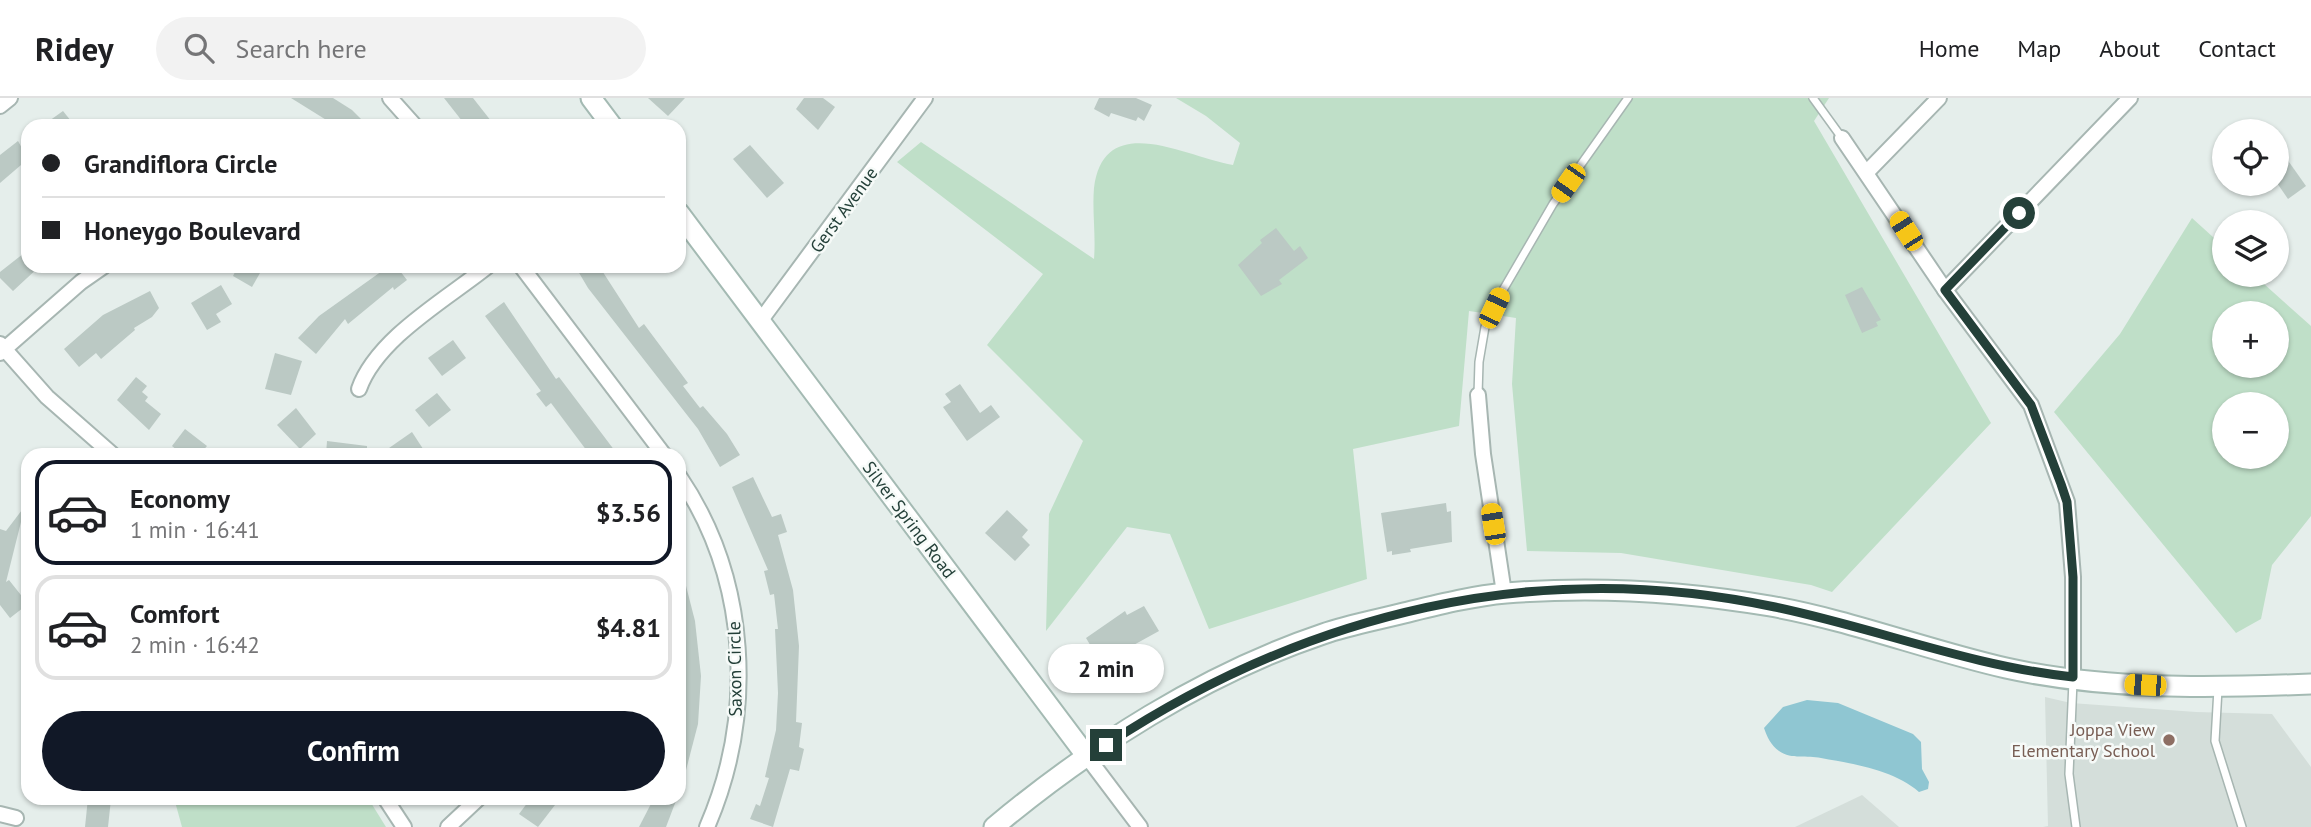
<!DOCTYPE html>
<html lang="en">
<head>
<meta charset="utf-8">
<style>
  body { margin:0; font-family:"PT Sans",sans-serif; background:#f2f2f2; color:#202124; height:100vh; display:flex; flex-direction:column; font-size:26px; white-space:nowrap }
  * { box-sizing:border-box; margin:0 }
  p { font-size:23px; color:#757577 }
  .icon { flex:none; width:38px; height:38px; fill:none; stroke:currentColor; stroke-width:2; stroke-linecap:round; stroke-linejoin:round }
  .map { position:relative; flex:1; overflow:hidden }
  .side { position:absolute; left:21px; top:350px; width:665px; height:357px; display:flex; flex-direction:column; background:#fff; border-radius:21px; box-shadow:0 2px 5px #0004 }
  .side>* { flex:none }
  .guide { position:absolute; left:21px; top:21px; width:665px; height:154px; border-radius:21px; box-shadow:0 2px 5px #0004; display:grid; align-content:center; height:154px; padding:0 21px; background:#fff }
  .buttons { position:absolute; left:2212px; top:21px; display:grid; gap:14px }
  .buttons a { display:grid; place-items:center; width:77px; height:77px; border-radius:50%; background:#fff; box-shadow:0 2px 5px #0004; font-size:35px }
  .end { position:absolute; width:32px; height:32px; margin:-16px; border:9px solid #244039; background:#fff; box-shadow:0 0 0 4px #fff }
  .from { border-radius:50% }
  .bubble { position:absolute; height:49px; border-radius:24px; background:#fff; box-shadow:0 2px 5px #0004; font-size:23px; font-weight:700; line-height:49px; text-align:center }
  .car { position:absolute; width:21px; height:42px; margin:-21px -10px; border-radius:9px; box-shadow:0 0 5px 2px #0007; background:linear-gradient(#f5c518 24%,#345 0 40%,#f5c518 0 76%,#345 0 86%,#f5c518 0) }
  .guide b { display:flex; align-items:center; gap:24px; height:66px; font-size:26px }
  .guide b+b { border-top:2px solid #e0e0e0 }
  .guide i { width:18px; height:18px; background:#202124 }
  ul { padding:12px 0 0; list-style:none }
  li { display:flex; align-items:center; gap:21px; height:105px; margin:0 14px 10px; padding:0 7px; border:4px solid #e0e0e0; border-radius:21px }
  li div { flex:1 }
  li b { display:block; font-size:26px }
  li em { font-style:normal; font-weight:700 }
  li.active { border-color:#111827 }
  li>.icon { width:63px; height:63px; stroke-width:1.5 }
  .primary-button { display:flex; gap:14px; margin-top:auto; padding:14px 21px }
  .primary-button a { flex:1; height:80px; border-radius:42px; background:#111827; color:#fff; font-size:28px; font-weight:700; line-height:80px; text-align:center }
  header { display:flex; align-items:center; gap:42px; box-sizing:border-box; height:98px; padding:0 35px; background:#fff; border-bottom:2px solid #e0e0e0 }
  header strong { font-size:33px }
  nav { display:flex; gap:38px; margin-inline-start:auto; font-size:24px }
  .search { width:490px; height:63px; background:#f2f2f2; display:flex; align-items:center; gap:18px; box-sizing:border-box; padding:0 24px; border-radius:38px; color:#757577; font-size:26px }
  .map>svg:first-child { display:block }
  .built { fill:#d4deda }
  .green { fill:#bfdfc8; fill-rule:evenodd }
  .water { fill:#8fc6d2 }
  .building { fill:#bbc9c4 }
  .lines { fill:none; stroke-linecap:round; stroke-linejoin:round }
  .lane-casing { stroke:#a7b6b2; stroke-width:10 }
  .street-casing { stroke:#a7b6b2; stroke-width:18 }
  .secondary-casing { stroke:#a4bab3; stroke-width:23 }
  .lane { stroke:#fff; stroke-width:7 }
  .street { stroke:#fff; stroke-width:14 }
  .secondary { stroke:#fff; stroke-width:19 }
  .route { stroke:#244039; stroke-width:9 }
  .education-dot { fill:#8d6e63; stroke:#f6faf8; stroke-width:2.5 }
  .labels { text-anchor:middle; stroke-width:5; stroke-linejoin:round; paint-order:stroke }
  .street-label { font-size:18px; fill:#244039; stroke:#f6faf8 }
  .education-label { font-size:18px; fill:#785e54; stroke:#f6faf8; text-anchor:end }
</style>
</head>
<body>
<header>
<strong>Ridey</strong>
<div class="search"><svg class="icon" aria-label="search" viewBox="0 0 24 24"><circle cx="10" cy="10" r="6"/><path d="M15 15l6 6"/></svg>Search here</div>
<nav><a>Home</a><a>Map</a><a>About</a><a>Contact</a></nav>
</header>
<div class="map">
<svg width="2311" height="729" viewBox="0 0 2311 729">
  <rect width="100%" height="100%" fill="#e5eeeb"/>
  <g class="built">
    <path d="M2045 599 2071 605 2196 614 2272 616 2311 669V729H2043L2048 728Z"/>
    <path d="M1862 697 1899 729H1795Z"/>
  </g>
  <g class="green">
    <path d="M1176 0H1829L1814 23 1991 325 1832 494 1811 487 1621 455 1527 453 1512 286 1516 220 1469 213 1459 328 1353 351 1367 481 1209 531 1170 436 1127 429 1046 533 1049 416 1083 343 987 247 1043 176 897 64 921 44 1094 161C1096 137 1092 113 1094 90 1104 11 1186 59 1233 67L1240 45 1206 18Z"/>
    <path d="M2192 120 2224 149V177H2254L2311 228V418L2272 467 2261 521 2236 535 2054 314 2120 236ZM2224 215H2277V268H2224ZM2224 306H2277V359H2224Z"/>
    <path d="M174 700H368L386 729H182Z"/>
  </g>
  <path class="water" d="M1807 602 1838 605 1913 636 1921 644 1922 671 1929 684 1928 691 1919 694C1894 672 1854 666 1821 660 1807 657 1792 662 1779 653 1771 647 1767 639 1764 630L1783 609Z"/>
  <g class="building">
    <path d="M291 0H333L352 12 368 28H336Z"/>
    <path d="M444 0H473L495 28H466Z"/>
    <path d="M648 0H685L668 18Z"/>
    <path d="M804 0H823L835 9 818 32 796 11Z"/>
    <path d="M1099 0H1136L1152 7 1144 23 1138 19 1136 23 1111 15 1109 19 1094 11Z"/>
    <path d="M63 13 75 28H42Z"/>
    <path d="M18 43 28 61 0 85V57Z"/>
    <path d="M750 47 784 85 767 100 733 61Z"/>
    <path d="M2277 47 2306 88 2288 101 2277 85Z"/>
    <path d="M1276 130 1294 153 1300 148 1308 160 1279 182 1282 186 1261 198 1238 167 1262 145 1260 142Z"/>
    <path d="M28 152V168H40L13 193 0 180V174Z"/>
    <path d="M238 168H264L252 189 233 178Z"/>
    <path d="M389 168H396L407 182 394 192 393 189 348 226 345 221 316 256 298 240 319 218Z"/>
    <path d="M575 168H599L639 230 644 226 688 285 683 288 700 310 703 308 727 336 740 357 720 369 698 331 588 190Z"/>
    <path d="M221 187 232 206 216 216 221 224 207 232 191 205Z"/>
    <path d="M1862 189 1881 222 1876 224 1878 228 1862 235 1845 197Z"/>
    <path d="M150 193 159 210 152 219 134 230 135 232 101 261 96 255 79 269 64 251 103 217Z"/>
    <path d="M504 204 556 281 559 279 618 357H590L551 305 546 309 536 296 541 293 485 218Z"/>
    <path d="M453 242 466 260 442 278 428 260Z"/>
    <path d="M275 255 302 263 291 297 265 291Z"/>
    <path d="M136 279 147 288 142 294 148 299 145 303 161 316 149 332 117 302Z"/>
    <path d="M960 286 980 315 991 307 1000 319 967 343 943 309 951 304 945 296Z"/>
    <path d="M437 295 451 312 429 329 415 312Z"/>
    <path d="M296 310 316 336 300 351 277 327Z"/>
    <path d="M185 331 207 348 199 357H183L172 348Z"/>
    <path d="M412 334 427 357H379Z"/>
    <path d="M327 343 367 348V357H326Z"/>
    <path d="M753 379 772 419 781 416 787 434 778 437 793 492 799 548 796 624 802 625 799 649 804 651 799 673 790 671 773 729 750 721 756 706 760 708 769 680 765 679 776 632 778 595 775 531H778L774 496 770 497 764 473 768 472 732 389Z"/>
    <path d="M1446 405 1447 414 1451 413 1452 444 1410 451 1411 454 1392 457V453L1387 454 1381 415Z"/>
    <path d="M25 408 6 484 9 482 28 506 10 520 0 507V431L6 433Z"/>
    <path d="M1007 412 1028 432 1022 439 1030 447 1015 463 985 435Z"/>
    <path d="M684 480 695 523 701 578 698 626 685 676H679V481Z"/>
    <path d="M1144 508 1159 533 1101 565 1086 540 1125 513 1127 517Z"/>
    <path d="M88 700 111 701 108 729H85Z"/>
    <path d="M531 700H547L555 707 538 729 519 716Z"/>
    <path d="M654 700H677L666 729H639Z"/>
  </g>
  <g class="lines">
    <defs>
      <g id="lane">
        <path d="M1813 0 1842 40"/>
        <path d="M1478 297 1479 264 1485 229 1503 192 1553 106 1628 0"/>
        <path d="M2073 583 2069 676 2076 729"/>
        <path d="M2218 591 2215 643 2242 729"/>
      </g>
      <g id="street">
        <path d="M390 0 415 28"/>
        <path d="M0 8 10 0"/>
        <path d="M1842 40 1945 192 2031 307 2067 404 2073 479V579"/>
        <path d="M1867 74 1939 0"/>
        <path d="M521 168 664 357"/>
        <path d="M1945 192 2130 0"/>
        <path d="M761 222 925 0"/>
        <path d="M0 246 47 299 113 357"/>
        <path d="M0 255 81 184 104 168"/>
        <path d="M359 291C377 240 447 201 488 168"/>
        <path d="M1478 297 1483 356 1504 495"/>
        <path d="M679 378C749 481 756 616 707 729"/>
        <path d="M1088 660 1140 729"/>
        <path d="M385 700 404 729"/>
        <path d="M0 716 16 720"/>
        <path d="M448 729 479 700"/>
      </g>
      <g id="secondary">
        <path d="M591 0 612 28"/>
        <path d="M679 115 1088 660"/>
        <path d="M994 729C1090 649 1204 576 1323 536 1349 527 1377 522 1404 515 1437 507 1472 498 1506 495 1595 488 1682 493 1770 508 1850 522 1927 552 2006 570 2105 592 2210 590 2311 586"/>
      </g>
    </defs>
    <use href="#lane" class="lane-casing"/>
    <use href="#street" class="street-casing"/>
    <use href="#secondary" class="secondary-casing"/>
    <use href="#lane" class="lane"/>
    <use href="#street" class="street"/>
    <use href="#secondary" class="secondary"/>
  </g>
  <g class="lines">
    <path class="route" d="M1106 647C1307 515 1537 458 1775 509 1875 530 1971 568 2073 579V479L2067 404 2061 386 2031 307 1945 192 2019 115"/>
  </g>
  <circle class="education-dot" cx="2169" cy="642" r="7"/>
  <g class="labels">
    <g class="street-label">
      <text transform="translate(844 112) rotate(-54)" y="6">Gerst Avenue</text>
      <text transform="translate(909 422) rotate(53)" y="6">Silver Spring Road</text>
      <text transform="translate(735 571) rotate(-91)" y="6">Saxon Circle</text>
    </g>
    <g class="education-label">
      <text x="2155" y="638">Joppa View<tspan x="2155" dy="21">Elementary School</tspan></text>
    </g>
  </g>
</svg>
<div class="buttons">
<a><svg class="icon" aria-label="locate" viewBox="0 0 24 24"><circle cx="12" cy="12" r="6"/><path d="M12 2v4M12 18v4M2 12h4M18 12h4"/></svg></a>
<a><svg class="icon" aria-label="layers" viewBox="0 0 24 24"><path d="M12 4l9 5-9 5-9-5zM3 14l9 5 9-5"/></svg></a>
<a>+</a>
<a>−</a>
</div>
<i class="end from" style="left:2019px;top:115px"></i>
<i class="end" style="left:1106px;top:647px"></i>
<div class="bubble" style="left:1048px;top:546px;width:116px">2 min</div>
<i class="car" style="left:1568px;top:85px;rotate:215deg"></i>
<i class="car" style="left:1906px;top:133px;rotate:327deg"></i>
<i class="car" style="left:1494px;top:210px;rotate:25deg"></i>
<i class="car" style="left:1493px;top:426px;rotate:351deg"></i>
<i class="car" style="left:2145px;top:587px;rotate:273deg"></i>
<div class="guide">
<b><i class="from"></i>Grandiflora Circle</b>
<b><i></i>Honeygo Boulevard</b>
</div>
<section class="side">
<ul>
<li class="active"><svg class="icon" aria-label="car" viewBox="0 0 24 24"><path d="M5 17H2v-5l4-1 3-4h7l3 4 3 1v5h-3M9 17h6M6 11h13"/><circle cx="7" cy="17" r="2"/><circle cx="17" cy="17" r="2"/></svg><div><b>Economy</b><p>1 min · 16:41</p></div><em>$3.56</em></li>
<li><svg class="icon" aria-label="car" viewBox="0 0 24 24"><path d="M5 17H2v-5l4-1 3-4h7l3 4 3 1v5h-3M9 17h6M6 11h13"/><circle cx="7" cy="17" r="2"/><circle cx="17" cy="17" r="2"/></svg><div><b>Comfort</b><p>2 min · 16:42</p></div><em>$4.81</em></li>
</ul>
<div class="primary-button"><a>Confirm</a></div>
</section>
</div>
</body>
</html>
